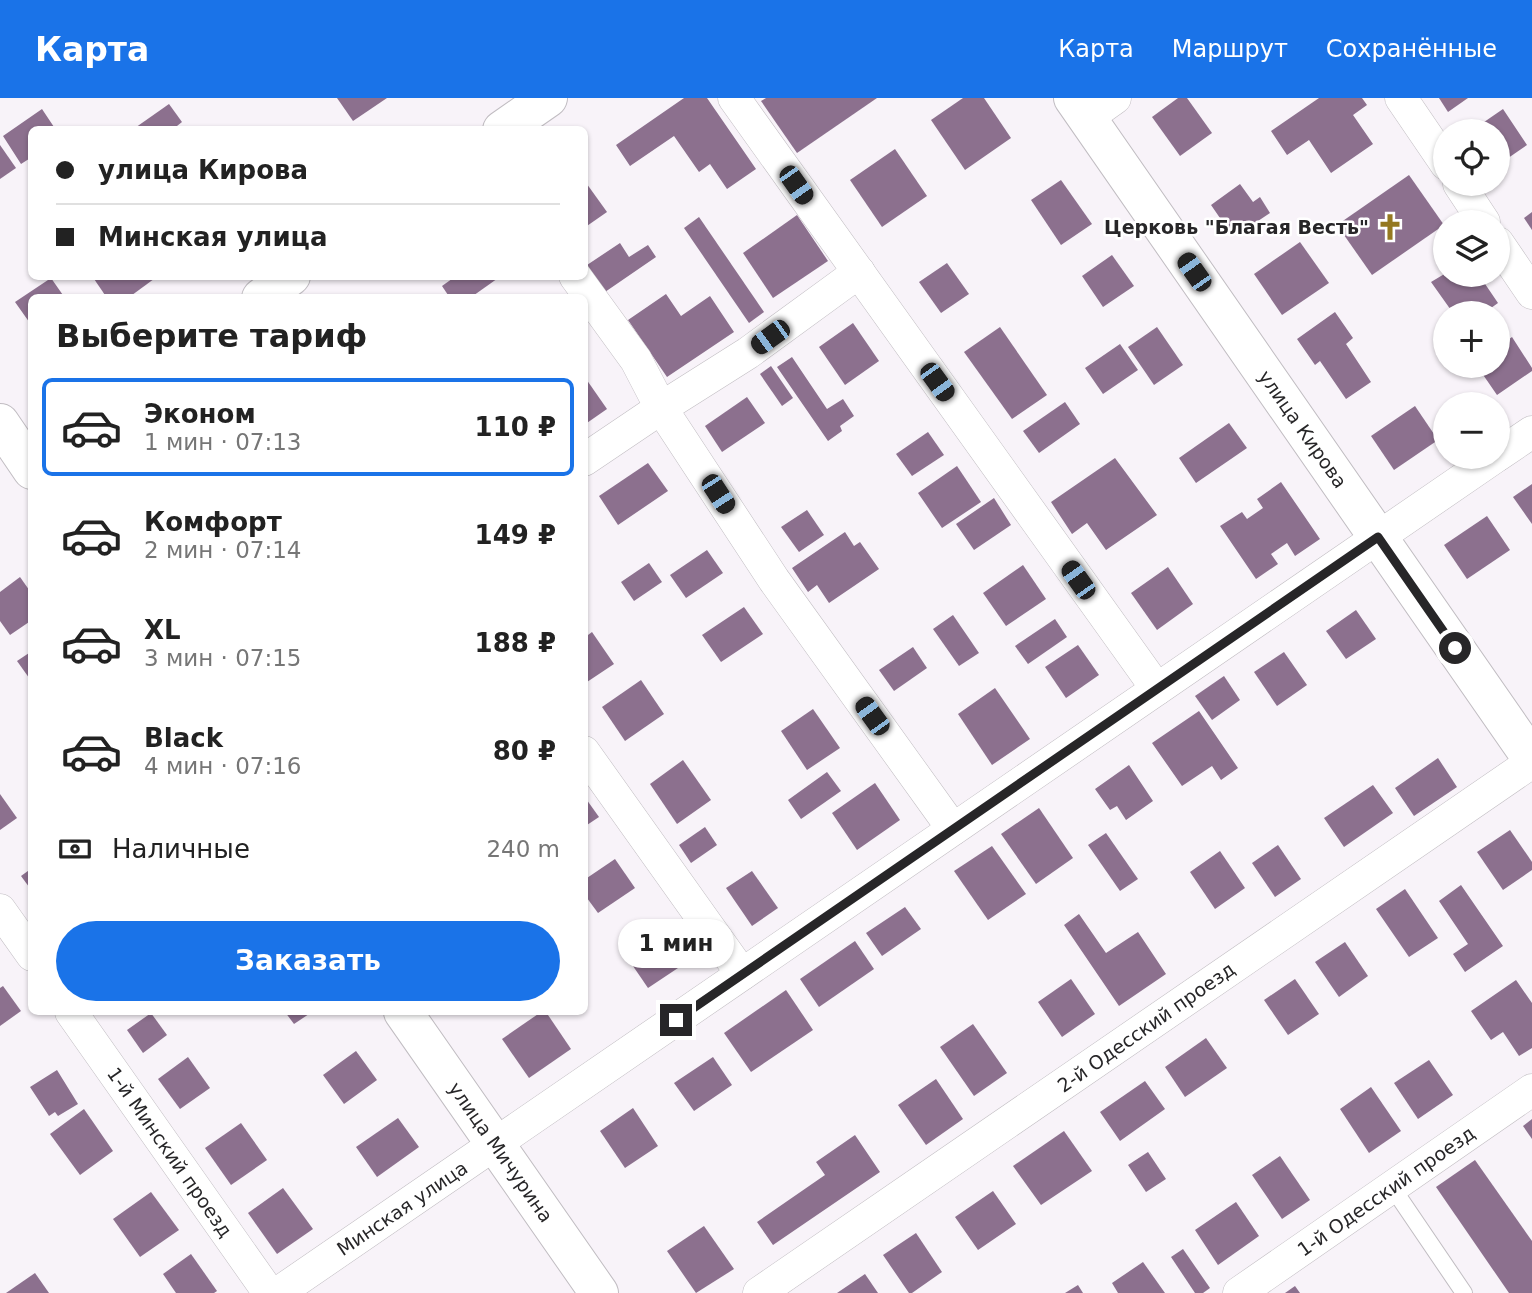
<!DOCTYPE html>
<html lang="ru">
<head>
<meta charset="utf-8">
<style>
  body { margin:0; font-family:"DejaVu Sans",sans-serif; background:#f2f2f2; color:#222; height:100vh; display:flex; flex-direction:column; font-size:26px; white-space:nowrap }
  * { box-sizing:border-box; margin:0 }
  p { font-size:23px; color:#767676 }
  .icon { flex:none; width:38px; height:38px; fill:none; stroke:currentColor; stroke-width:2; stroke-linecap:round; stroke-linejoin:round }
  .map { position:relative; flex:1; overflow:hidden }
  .drawer { position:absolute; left:28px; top:196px; width:560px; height:721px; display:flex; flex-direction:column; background:#fff; border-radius:10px; box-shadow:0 2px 5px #0004 }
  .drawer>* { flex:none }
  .banner { position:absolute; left:28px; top:28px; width:560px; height:154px; border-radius:10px; box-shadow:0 2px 5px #0004; display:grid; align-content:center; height:154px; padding:0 28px; background:#fff }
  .buttons { position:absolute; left:1433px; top:21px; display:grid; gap:14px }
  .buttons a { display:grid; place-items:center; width:77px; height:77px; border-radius:50%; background:#fff; box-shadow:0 2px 5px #0004; font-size:35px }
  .end { position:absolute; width:32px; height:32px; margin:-16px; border:9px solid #272628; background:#fff; box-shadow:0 0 0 4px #fff }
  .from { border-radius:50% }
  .bubble { position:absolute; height:49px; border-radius:24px; background:#fff; box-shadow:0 2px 5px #0004; font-size:23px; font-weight:700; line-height:49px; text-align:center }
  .car { position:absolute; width:21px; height:42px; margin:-21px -10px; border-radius:9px; box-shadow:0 0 5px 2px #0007; background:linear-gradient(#222 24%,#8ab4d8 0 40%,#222 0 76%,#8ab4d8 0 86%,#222 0) }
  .banner b { display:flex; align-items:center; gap:24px; height:66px; font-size:26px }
  .banner b+b { border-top:2px solid #e0e0e0 }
  .banner i { width:18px; height:18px; background:#222 }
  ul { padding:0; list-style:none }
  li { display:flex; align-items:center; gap:21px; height:98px; margin:0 14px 10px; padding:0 14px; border:4px solid transparent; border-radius:10px }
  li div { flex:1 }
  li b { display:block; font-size:26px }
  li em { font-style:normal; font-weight:700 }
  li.current { border-color:#1a73e8 }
  li>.icon { width:63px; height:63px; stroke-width:1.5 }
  h2 { padding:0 28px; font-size:32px; line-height:84px }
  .pay { display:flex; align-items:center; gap:18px; height:77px; padding:0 28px; font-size:26px }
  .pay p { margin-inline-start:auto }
  .primary-button { display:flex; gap:14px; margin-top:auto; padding:14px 28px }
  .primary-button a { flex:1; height:80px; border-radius:42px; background:#1a73e8; color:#fff; font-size:28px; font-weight:700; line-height:80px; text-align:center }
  header { display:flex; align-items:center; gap:42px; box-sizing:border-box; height:98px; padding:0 35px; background:#1a73e8; color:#fff }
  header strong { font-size:33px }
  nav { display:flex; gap:38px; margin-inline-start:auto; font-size:24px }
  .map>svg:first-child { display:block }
  .building { fill:#8c708e }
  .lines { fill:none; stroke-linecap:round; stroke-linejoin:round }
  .lane-casing { stroke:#c1bdc2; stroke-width:18 }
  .street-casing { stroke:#c1bdc2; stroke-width:33 }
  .secondary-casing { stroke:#c1bdc2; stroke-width:40 }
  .lane { stroke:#fff; stroke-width:16 }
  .street { stroke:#fff; stroke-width:32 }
  .secondary { stroke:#fff; stroke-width:38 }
  .route { stroke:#272628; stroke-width:9 }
  .labels { text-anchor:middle; stroke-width:5; stroke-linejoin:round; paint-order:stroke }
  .poi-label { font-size:19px; font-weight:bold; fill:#272628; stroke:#fff; text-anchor:end }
  .street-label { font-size:19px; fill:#272628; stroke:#fff }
</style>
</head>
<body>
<header>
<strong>Карта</strong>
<nav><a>Карта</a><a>Маршрут</a><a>Сохранённые</a></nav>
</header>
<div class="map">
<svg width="1532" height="1195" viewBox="0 0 1532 1195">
  <rect width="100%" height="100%" fill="#f8f3f9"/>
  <g class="building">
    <path d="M337 0H387L353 23Z"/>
    <path d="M684 0H707L756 71 727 91 710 66 699 74 674 38 630 68 616 47Z"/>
    <path d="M766 0H877L797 55 761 3Z"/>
    <path d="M963 0H984L1011 40 965 72 931 22Z"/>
    <path d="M1178 0H1187L1212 35 1180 58 1152 19Z"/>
    <path d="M1319 0H1362L1367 7 1353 17 1373 46 1331 75 1309 42 1287 57 1271 33Z"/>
    <path d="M1439 0H1468L1448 14Z"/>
    <path d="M169 6 182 24 172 32H132Z"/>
    <path d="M42 11 56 32H32V59L21 66 3 38Z"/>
    <path d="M1503 11 1527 47 1498 67V33H1471Z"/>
    <path d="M0 47 16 70 0 81Z"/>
    <path d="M895 51 927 98 882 129 850 82Z"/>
    <path d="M1409 77 1444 127 1372 177 1337 127Z"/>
    <path d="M584 82 607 114 584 130Z"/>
    <path d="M1061 82 1092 126 1061 147 1031 102Z"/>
    <path d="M1240 86 1253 104 1260 99 1270 115 1243 133 1241 129 1231 136 1211 107Z"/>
    <path d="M1532 114V132L1524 120Z"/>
    <path d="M797 117 828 163 773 200 743 155Z"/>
    <path d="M699 119 764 214 749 225 684 130Z"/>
    <path d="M1300 144 1329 185 1282 217 1254 176Z"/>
    <path d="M620 145 629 159 648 147 656 159 605 194 587 167Z"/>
    <path d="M1112 157 1134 188 1103 209 1082 178Z"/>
    <path d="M947 165 969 196 941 215 919 184Z"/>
    <path d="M1446 175V177H1479L1498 205 1484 215H1453L1431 184Z"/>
    <path d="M92 178H158L128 200H107Z"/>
    <path d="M456 178H501L470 200H450L442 188Z"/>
    <path d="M51 180 65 200H32V228L15 204Z"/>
    <path d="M666 196 681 218 710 198 734 234 667 279 628 222Z"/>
    <path d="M1335 214 1353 240 1346 246 1371 284 1346 301 1320 263 1315 267 1297 241Z"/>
    <path d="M853 225 879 263 845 287 819 249Z"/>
    <path d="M1000 229 1047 297 1012 321 964 254Z"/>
    <path d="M1157 229 1183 267 1154 287 1128 249Z"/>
    <path d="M1512 239 1532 270V273L1497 297 1477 268H1498V249Z"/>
    <path d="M1120 246 1138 272 1103 296 1085 270Z"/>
    <path d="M792 259 827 311 843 301 854 318 840 328 842 333 828 343 777 269Z"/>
    <path d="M771 268 793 300 782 308 760 276Z"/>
    <path d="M584 278 607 311 584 327Z"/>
    <path d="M747 299 765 325 722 354 705 328Z"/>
    <path d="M1065 304 1080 326 1039 355 1023 333Z"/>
    <path d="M1415 308 1438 342 1394 372 1371 338Z"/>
    <path d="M1229 325 1247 350 1196 385 1179 360Z"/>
    <path d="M928 334 944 357 912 378 896 356Z"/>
    <path d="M1115 360 1157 417 1106 452 1087 425 1072 436 1051 404Z"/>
    <path d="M648 365 668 393 618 427 599 398Z"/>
    <path d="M957 368 981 404 942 430 918 395Z"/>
    <path d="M1281 384 1320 441 1295 458 1287 445 1271 456 1278 466 1256 481 1220 428 1242 414 1247 421 1263 410 1257 401Z"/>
    <path d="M1532 386V426L1513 399Z"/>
    <path d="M994 400 1011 427 974 452 956 426Z"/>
    <path d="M807 412 824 437 799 454 781 429Z"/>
    <path d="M1487 418 1510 452 1467 481 1444 447Z"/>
    <path d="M845 434 854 448 860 444 879 471 829 505 817 487 808 494 792 470Z"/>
    <path d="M707 452 723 475 686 500 670 477Z"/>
    <path d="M649 465 662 484 634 503 621 484Z"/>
    <path d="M1023 467 1046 501 1006 528 983 495Z"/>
    <path d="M1168 469 1193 506 1157 532 1131 495Z"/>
    <path d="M20 479 32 496V522L10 537 0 523V494Z"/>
    <path d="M744 509 763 536 721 564 702 537Z"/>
    <path d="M1356 512 1376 541 1346 561 1326 533Z"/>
    <path d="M953 517 979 555 959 568 933 531Z"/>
    <path d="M1055 521 1067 539 1028 566 1015 548Z"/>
    <path d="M592 534 614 566 587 584 584 580V540Z"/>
    <path d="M1078 547 1099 577 1066 600 1045 569Z"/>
    <path d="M913 549 927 570 894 593 879 572Z"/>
    <path d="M32 553V584L17 563Z"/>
    <path d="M1284 554 1307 587 1277 608 1254 574Z"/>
    <path d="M1224 578 1240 602 1212 622 1195 598Z"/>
    <path d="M641 582 664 616 625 643 602 609Z"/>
    <path d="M995 590 1030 641 992 667 958 616Z"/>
    <path d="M813 611 840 650 807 672 781 633Z"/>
    <path d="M1199 613 1238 670 1221 682 1212 668 1182 688 1152 645Z"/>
    <path d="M1438 660 1457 689 1414 718 1395 690Z"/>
    <path d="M683 662 711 702 677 726 650 686Z"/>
    <path d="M1129 667 1153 703 1126 722 1117 708 1110 712 1095 691Z"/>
    <path d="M827 674 841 693 801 721 788 702Z"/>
    <path d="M875 685 900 722 857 752 832 715Z"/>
    <path d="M1373 687 1393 715 1344 749 1324 720Z"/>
    <path d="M0 696 17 720 0 732Z"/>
    <path d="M584 698 599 719 584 729Z"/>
    <path d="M1039 710 1073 760 1036 786 1001 736Z"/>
    <path d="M705 729 717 747 691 765 679 747Z"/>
    <path d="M1510 732 1532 764V772L1503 792 1477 754Z"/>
    <path d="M1106 735 1138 781 1120 793 1088 747Z"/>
    <path d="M1278 747 1301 781 1275 799 1252 765Z"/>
    <path d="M992 748 1026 796 988 822 954 773Z"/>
    <path d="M1220 753 1245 790 1215 811 1190 774Z"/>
    <path d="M615 761 635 790 598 815 584 796V782Z"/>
    <path d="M32 770V793L21 778Z"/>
    <path d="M752 773 778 810 752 828 726 790Z"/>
    <path d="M1461 787 1503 848 1465 874 1453 856 1468 846 1439 803Z"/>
    <path d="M1405 791 1438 840 1409 859 1376 811Z"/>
    <path d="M905 809 921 831 882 858 866 835Z"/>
    <path d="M1079 816 1106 855 1138 834 1166 876 1119 908 1064 827Z"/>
    <path d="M656 824 684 866 648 890 620 849Z"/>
    <path d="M855 843 874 871 819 909 800 881Z"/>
    <path d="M1345 844 1368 878 1339 899 1315 864Z"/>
    <path d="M1071 881 1095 916 1062 939 1038 904Z"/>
    <path d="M1295 881 1319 916 1288 937 1264 902Z"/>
    <path d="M1516 882 1532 905V950L1519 958 1503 934 1491 942 1471 913Z"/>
    <path d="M3 888 21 913 0 928V890Z"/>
    <path d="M786 892 813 932 751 974 724 935Z"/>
    <path d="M285 914H312L294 926Z"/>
    <path d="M541 914H546L571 951 529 980 502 941Z"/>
    <path d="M151 915 167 937 143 955 127 932Z"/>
    <path d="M973 926 1007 975 974 998 940 949Z"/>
    <path d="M1206 940 1227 970 1185 999 1165 969Z"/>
    <path d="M356 953 377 982 344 1006 323 977Z"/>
    <path d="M188 959 210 990 180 1011 158 981Z"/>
    <path d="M713 959 732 987 694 1013 674 985Z"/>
    <path d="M1429 962 1453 997 1418 1021 1394 985Z"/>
    <path d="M57 972 78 1006 58 1018 55 1014 49 1018 30 989Z"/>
    <path d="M936 981 963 1021 926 1047 898 1007Z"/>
    <path d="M1145 983 1165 1011 1120 1043 1100 1014Z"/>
    <path d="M1371 989 1401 1033 1369 1055 1340 1011Z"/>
    <path d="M633 1010 658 1048 625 1070 600 1033Z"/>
    <path d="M84 1011 113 1053 80 1077 50 1036Z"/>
    <path d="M398 1020 419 1049 377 1079 356 1049Z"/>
    <path d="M1532 1021V1041L1523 1028Z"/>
    <path d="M241 1025 267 1062 231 1087 205 1050Z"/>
    <path d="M1064 1033 1092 1073 1041 1107 1013 1068Z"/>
    <path d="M855 1037 880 1074 773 1147 757 1124 825 1077 816 1064Z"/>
    <path d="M1148 1054 1166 1081 1146 1094 1128 1067Z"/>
    <path d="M1280 1058 1310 1102 1282 1121 1252 1077Z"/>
    <path d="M1475 1062 1532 1143V1195H1509L1436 1089Z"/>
    <path d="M283 1090 313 1131 277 1156 248 1115Z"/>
    <path d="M993 1093 1016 1126 978 1152 955 1119Z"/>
    <path d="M151 1094 179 1132 140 1159 113 1121Z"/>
    <path d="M1236 1104 1259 1138 1218 1167 1195 1132Z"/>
    <path d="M704 1128 734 1171 696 1195 667 1153Z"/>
    <path d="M916 1135 942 1174 912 1195H909L883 1157Z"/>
    <path d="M1183 1151 1210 1190 1203 1195H1195L1171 1159Z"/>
    <path d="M191 1156 217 1193 214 1195H176L163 1176Z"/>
    <path d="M1143 1164 1165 1195H1118L1112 1185Z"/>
    <path d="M35 1175 49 1195H6Z"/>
    <path d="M865 1176 878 1195H837Z"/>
    <path d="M1078 1187 1083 1195H1065Z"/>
    <path d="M1295 1188 1300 1195H1285Z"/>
  </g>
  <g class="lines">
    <defs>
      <path id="lane" d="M1392 1089 1464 1195"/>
      <g id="street">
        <path d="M734 0 1157 591"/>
        <path d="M1401 0 1446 66"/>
        <path d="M1087 20 1115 0"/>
        <path d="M1459 86 1484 124"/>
        <path d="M1498 145 1532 195"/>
        <path d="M575 178 636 262 661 310 774 482 953 731"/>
        <path d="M1498 357 1532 334"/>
        <path d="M584 362 661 310 748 255 859 174"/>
        <path d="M584 654 742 876"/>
        <path d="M0 812 32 857"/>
        <path d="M71 914 269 1195"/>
        <path d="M278 1195 1495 359"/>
        <path d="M759 1195 1532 664"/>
        <path d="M1239 1195 1532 992"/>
      </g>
      <g id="secondary">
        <path d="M1073 0 1532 661"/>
        <path d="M502 32 548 0"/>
        <path d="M261 200 291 178"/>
        <path d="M0 325 32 372"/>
        <path d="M403 914 599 1195"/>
      </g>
    </defs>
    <use href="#lane" class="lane-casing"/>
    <use href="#street" class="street-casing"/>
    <use href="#secondary" class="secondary-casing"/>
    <use href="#lane" class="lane"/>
    <use href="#street" class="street"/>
    <use href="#secondary" class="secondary"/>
  </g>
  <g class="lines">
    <path class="route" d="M676 922 1378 439 1455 550"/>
  </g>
  <defs>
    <symbol id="church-bare" viewBox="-9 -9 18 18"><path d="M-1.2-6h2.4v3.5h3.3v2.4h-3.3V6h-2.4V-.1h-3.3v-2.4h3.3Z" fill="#957920" stroke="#fff" stroke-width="2.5" paint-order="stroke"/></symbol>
  </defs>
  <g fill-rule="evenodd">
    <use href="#church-bare" x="1371" y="110" width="38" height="38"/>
  </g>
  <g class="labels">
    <g class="poi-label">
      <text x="1369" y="136">Церковь "Благая Весть"</text>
    </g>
    <g class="street-label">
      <text transform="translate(1303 331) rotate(55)" y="7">улица Кирова</text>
      <text transform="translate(1146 929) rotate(-35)" y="7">2-й Одесский проезд</text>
      <text transform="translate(170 1054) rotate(55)" y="7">1-й Минский проезд</text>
      <text transform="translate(501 1054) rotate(55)" y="7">улица Мичурина</text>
      <text transform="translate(1386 1093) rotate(-35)" y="7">1-й Одесский проезд</text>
      <text transform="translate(402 1110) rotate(-34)" y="7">Минская улица</text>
    </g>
  </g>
</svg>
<div class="buttons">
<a><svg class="icon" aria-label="locate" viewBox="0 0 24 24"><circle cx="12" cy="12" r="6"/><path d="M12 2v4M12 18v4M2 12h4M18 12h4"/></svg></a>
<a><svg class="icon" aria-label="layers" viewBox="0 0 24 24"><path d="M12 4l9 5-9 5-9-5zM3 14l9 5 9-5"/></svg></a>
<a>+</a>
<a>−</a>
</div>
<i class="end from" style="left:1455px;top:550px"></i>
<i class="end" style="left:676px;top:922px"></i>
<div class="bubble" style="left:618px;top:821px;width:116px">1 мин</div>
<i class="car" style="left:796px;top:87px;rotate:145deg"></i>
<i class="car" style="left:1194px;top:174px;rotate:325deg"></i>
<i class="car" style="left:770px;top:239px;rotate:234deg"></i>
<i class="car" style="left:937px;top:284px;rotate:144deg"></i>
<i class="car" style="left:718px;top:396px;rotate:147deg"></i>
<i class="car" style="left:1078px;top:482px;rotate:325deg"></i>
<i class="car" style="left:872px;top:618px;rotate:324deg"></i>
<div class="banner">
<b><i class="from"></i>улица Кирова</b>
<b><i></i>Минская улица</b>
</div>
<section class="drawer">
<h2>Выберите тариф</h2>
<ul>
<li class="current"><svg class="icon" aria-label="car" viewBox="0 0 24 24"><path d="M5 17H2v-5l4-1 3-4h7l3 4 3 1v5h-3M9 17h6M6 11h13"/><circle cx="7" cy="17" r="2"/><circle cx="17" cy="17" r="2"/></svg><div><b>Эконом</b><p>1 мин · 07:13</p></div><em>110 ₽</em></li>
<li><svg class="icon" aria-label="car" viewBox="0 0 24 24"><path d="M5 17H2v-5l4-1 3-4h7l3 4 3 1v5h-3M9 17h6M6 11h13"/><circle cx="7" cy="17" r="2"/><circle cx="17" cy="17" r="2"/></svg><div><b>Комфорт</b><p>2 мин · 07:14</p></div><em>149 ₽</em></li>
<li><svg class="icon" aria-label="car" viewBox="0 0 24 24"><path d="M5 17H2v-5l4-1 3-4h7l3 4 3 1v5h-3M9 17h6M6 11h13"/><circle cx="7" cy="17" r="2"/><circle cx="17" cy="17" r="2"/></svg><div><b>XL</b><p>3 мин · 07:15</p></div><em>188 ₽</em></li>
<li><svg class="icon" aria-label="car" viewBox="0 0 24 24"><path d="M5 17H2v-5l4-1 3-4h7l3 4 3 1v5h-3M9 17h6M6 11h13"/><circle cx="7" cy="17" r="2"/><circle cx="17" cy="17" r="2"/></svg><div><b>Black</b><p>4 мин · 07:16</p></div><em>80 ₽</em></li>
</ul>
<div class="pay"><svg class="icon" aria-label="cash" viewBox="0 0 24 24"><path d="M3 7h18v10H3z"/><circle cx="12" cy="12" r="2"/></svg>Наличные<p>240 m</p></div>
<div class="primary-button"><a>Заказать</a></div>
</section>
</div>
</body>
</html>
